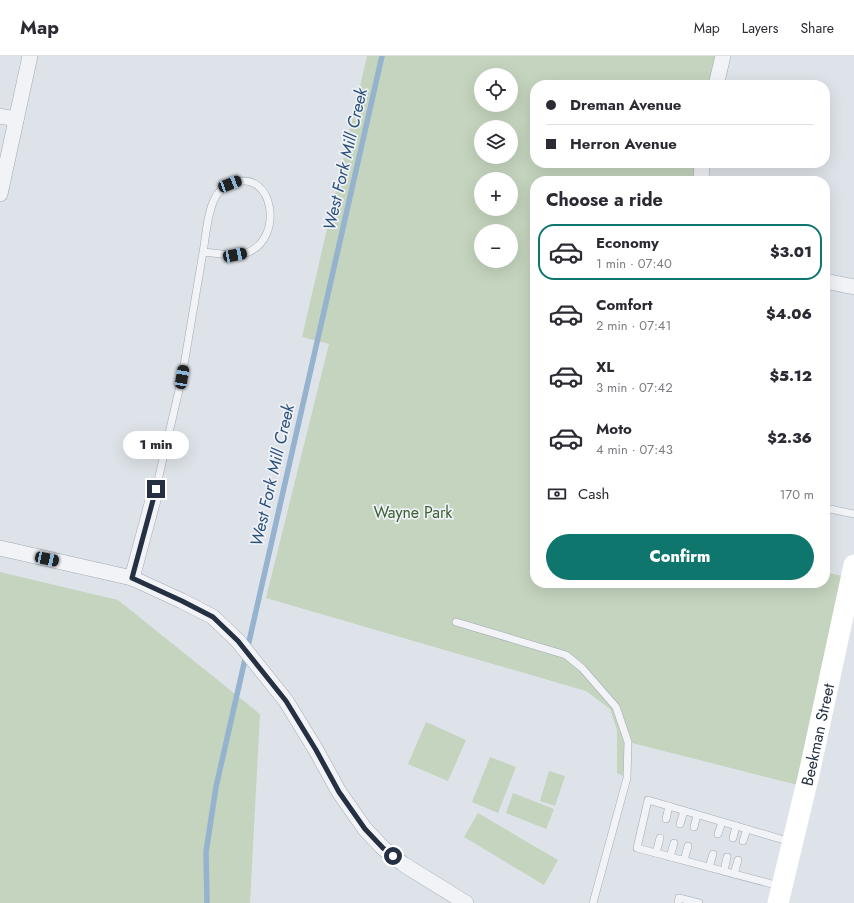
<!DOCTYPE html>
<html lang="en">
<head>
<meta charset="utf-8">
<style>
  body { margin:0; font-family:Jost,sans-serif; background:#f7f7f7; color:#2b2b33; height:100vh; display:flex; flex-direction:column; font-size:15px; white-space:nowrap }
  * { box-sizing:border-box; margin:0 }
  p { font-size:13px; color:#7c7c81 }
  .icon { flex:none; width:22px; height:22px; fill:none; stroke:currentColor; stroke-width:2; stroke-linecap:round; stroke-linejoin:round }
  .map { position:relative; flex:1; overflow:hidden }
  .side { position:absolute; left:530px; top:120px; width:300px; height:412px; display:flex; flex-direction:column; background:#fff; border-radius:16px; box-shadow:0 4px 16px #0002 }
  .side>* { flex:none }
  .top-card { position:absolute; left:530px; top:24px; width:300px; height:88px; border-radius:16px; box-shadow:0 4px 16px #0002; display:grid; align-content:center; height:88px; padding:0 16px; background:#fff }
  .buttons { position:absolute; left:474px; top:12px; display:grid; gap:8px }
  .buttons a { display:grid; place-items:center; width:44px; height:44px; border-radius:50%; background:#fff; box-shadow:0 4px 16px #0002; font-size:20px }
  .end { position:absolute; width:18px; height:18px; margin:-9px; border:5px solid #253042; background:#fff; box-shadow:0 0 0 2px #fff }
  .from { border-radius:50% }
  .bubble { position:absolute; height:28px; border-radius:14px; background:#fff; box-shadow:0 4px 16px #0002; font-size:13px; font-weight:800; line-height:28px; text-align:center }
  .car { position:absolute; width:12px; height:24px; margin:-12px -6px; border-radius:5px; box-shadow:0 0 3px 1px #0007; background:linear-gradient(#222 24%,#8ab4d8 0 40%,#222 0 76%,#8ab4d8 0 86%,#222 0) }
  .top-card b { display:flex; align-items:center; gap:14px; height:38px; font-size:15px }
  .top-card b+b { border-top:1px solid #e1e1e2 }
  .top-card i { width:10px; height:10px; background:#2b2b33 }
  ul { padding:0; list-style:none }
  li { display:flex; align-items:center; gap:12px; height:56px; margin:0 8px 6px; padding:0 8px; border:2px solid transparent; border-radius:16px }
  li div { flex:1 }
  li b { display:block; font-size:15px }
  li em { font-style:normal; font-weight:800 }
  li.active { border-color:#0f766e }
  li>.icon { width:36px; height:36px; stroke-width:1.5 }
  h2 { padding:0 16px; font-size:18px; line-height:48px }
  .pay { display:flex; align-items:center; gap:10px; height:44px; padding:0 16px; font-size:15px }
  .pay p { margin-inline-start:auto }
  .action { display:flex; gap:8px; margin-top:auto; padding:8px 16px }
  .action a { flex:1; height:46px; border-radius:24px; background:#0f766e; color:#fff; font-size:16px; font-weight:800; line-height:46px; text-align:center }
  header { display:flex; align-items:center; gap:24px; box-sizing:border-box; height:56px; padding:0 20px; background:#fff; border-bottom:1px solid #e1e1e2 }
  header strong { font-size:19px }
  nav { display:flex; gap:22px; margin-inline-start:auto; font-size:14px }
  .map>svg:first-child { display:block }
  .green { fill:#c4d4be; fill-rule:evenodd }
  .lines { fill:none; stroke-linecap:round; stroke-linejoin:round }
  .stream { stroke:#95b2ce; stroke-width:5.5 }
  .lane-casing { stroke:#a3aab4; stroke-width:8 }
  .street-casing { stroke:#a3aab4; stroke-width:16 }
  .lane { stroke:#f1f3f7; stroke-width:7 }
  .street { stroke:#f1f3f7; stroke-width:15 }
  .secondary { stroke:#fff; stroke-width:21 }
  .route { stroke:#253042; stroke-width:5 }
  .labels { text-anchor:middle; stroke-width:3.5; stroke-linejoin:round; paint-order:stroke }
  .park-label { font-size:16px; fill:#3b5f31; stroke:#eef2f7 }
  .street-label { font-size:16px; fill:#253042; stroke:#eef2f7 }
  .water-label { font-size:17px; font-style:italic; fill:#2b507a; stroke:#eef2f7 }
</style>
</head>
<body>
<header>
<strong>Map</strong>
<nav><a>Map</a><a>Layers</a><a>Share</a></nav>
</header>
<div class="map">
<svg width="854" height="847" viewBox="0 0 854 847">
  <rect width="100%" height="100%" fill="#dee3e9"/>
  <g class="green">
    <path d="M367 0H723L716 29H535V107H702L701 125H535V527H825V516L851 522 806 731 628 686 627 722 617 717V674L610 653 586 635 266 542 329 288 302 281ZM481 19H511V49H481ZM481 71H511V101H481ZM481 123H511V153H481ZM481 175H511V205H481Z"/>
    <path d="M0 516 118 544 260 658 250 847H0Z"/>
    <path d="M426 666 466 684 448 725 408 708Z"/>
    <path d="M490 701 516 711 498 757 472 746Z"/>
    <path d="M549 715 565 720 555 750 540 745Z"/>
    <path d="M513 737 554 753 546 773 506 757Z"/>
    <path d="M478 757 558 804 544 829 464 781Z"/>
  </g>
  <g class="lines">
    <path class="stream" d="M207 847 206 796 216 731 382 0"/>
    <defs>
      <g id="lane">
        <path d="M156 433 182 321 203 196C206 180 207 157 215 142 218 135 226 130 233 127 274 112 285 184 246 197 232 201 217 197 203 196"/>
        <path d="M825 452 854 458"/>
        <path d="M456 566 566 599 582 612 616 651 628 686 627 722 593 847"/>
        <path d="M666 763 669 750"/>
        <path d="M680 768 684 755"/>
        <path d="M694 771 697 759"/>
        <path d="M718 778 722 766"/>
        <path d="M733 782 736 770"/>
        <path d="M743 785 747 773"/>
        <path d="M656 797 660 782"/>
        <path d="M670 801 674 787"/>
        <path d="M684 804 688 790"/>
        <path d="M709 811 713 798"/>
        <path d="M724 815 727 801"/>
        <path d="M734 818 738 804"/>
        <path d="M779 830 637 792 648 744 791 786"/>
        <path d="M678 847 679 842 699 847"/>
      </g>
      <g id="street">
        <path d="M716 29 723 0"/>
        <path d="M0 60 16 63"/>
        <path d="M701 125 702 107"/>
        <path d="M0 138 30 0"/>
        <path d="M825 225 854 231"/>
        <path d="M0 492 132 522 182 545 213 561 238 585 286 645 316 694 339 736 365 773 383 792 403 808 466 847"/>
        <path d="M132 522 156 433"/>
      </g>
    </defs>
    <use href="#lane" class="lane-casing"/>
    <use href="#street" class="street-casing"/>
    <use href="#lane" class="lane"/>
    <use href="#street" class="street"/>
    <path class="secondary" id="s1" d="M778 847 809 718 854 509"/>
  </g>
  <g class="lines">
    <path class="route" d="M156 433 132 522 182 545 213 561 238 585 286 645 316 694 339 736 365 773 383 792 393 800"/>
  </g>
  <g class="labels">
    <g class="park-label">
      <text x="413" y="462">Wayne Park</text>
    </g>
    <g class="street-label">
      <text dy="6" stroke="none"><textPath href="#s1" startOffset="173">Beekman Street</textPath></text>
    </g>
    <g class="water-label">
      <text transform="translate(345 103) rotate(-77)" y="6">West Fork Mill Creek</text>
      <text transform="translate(272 419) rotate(-77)" y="6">West Fork Mill Creek</text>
    </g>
  </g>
</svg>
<div class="buttons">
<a><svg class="icon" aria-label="locate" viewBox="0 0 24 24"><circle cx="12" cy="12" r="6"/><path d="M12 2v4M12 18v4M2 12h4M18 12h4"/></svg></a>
<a><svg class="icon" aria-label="layers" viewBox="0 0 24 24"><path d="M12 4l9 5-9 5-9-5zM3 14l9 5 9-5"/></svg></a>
<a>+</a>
<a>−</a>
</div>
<i class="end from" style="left:393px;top:800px"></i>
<i class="end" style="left:156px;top:433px"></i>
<div class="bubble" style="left:123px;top:375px;width:66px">1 min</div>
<i class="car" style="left:230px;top:128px;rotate:69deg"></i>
<i class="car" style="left:235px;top:199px;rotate:79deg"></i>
<i class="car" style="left:182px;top:321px;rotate:10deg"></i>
<i class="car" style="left:47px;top:503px;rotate:102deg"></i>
<div class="top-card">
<b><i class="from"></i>Dreman Avenue</b>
<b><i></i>Herron Avenue</b>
</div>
<section class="side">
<h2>Choose a ride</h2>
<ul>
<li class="active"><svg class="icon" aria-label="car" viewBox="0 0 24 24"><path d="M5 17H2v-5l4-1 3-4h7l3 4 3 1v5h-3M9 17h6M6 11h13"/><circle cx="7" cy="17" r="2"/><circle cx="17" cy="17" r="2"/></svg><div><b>Economy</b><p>1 min · 07:40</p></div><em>$3.01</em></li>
<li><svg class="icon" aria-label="car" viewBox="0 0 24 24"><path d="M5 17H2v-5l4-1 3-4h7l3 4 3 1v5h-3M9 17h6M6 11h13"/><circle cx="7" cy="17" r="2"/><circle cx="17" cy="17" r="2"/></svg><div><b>Comfort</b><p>2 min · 07:41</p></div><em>$4.06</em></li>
<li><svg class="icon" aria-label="car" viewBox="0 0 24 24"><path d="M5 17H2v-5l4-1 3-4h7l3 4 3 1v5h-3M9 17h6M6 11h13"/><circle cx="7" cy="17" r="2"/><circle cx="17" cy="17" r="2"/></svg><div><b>XL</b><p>3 min · 07:42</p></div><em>$5.12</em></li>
<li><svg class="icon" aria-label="car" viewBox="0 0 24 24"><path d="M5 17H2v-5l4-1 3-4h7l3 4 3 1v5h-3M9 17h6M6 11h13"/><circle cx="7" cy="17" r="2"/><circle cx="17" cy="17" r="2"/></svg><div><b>Moto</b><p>4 min · 07:43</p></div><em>$2.36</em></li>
</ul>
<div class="pay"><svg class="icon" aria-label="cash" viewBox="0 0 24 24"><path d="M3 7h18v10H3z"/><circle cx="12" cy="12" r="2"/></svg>Cash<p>170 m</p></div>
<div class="action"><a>Confirm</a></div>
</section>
</div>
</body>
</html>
